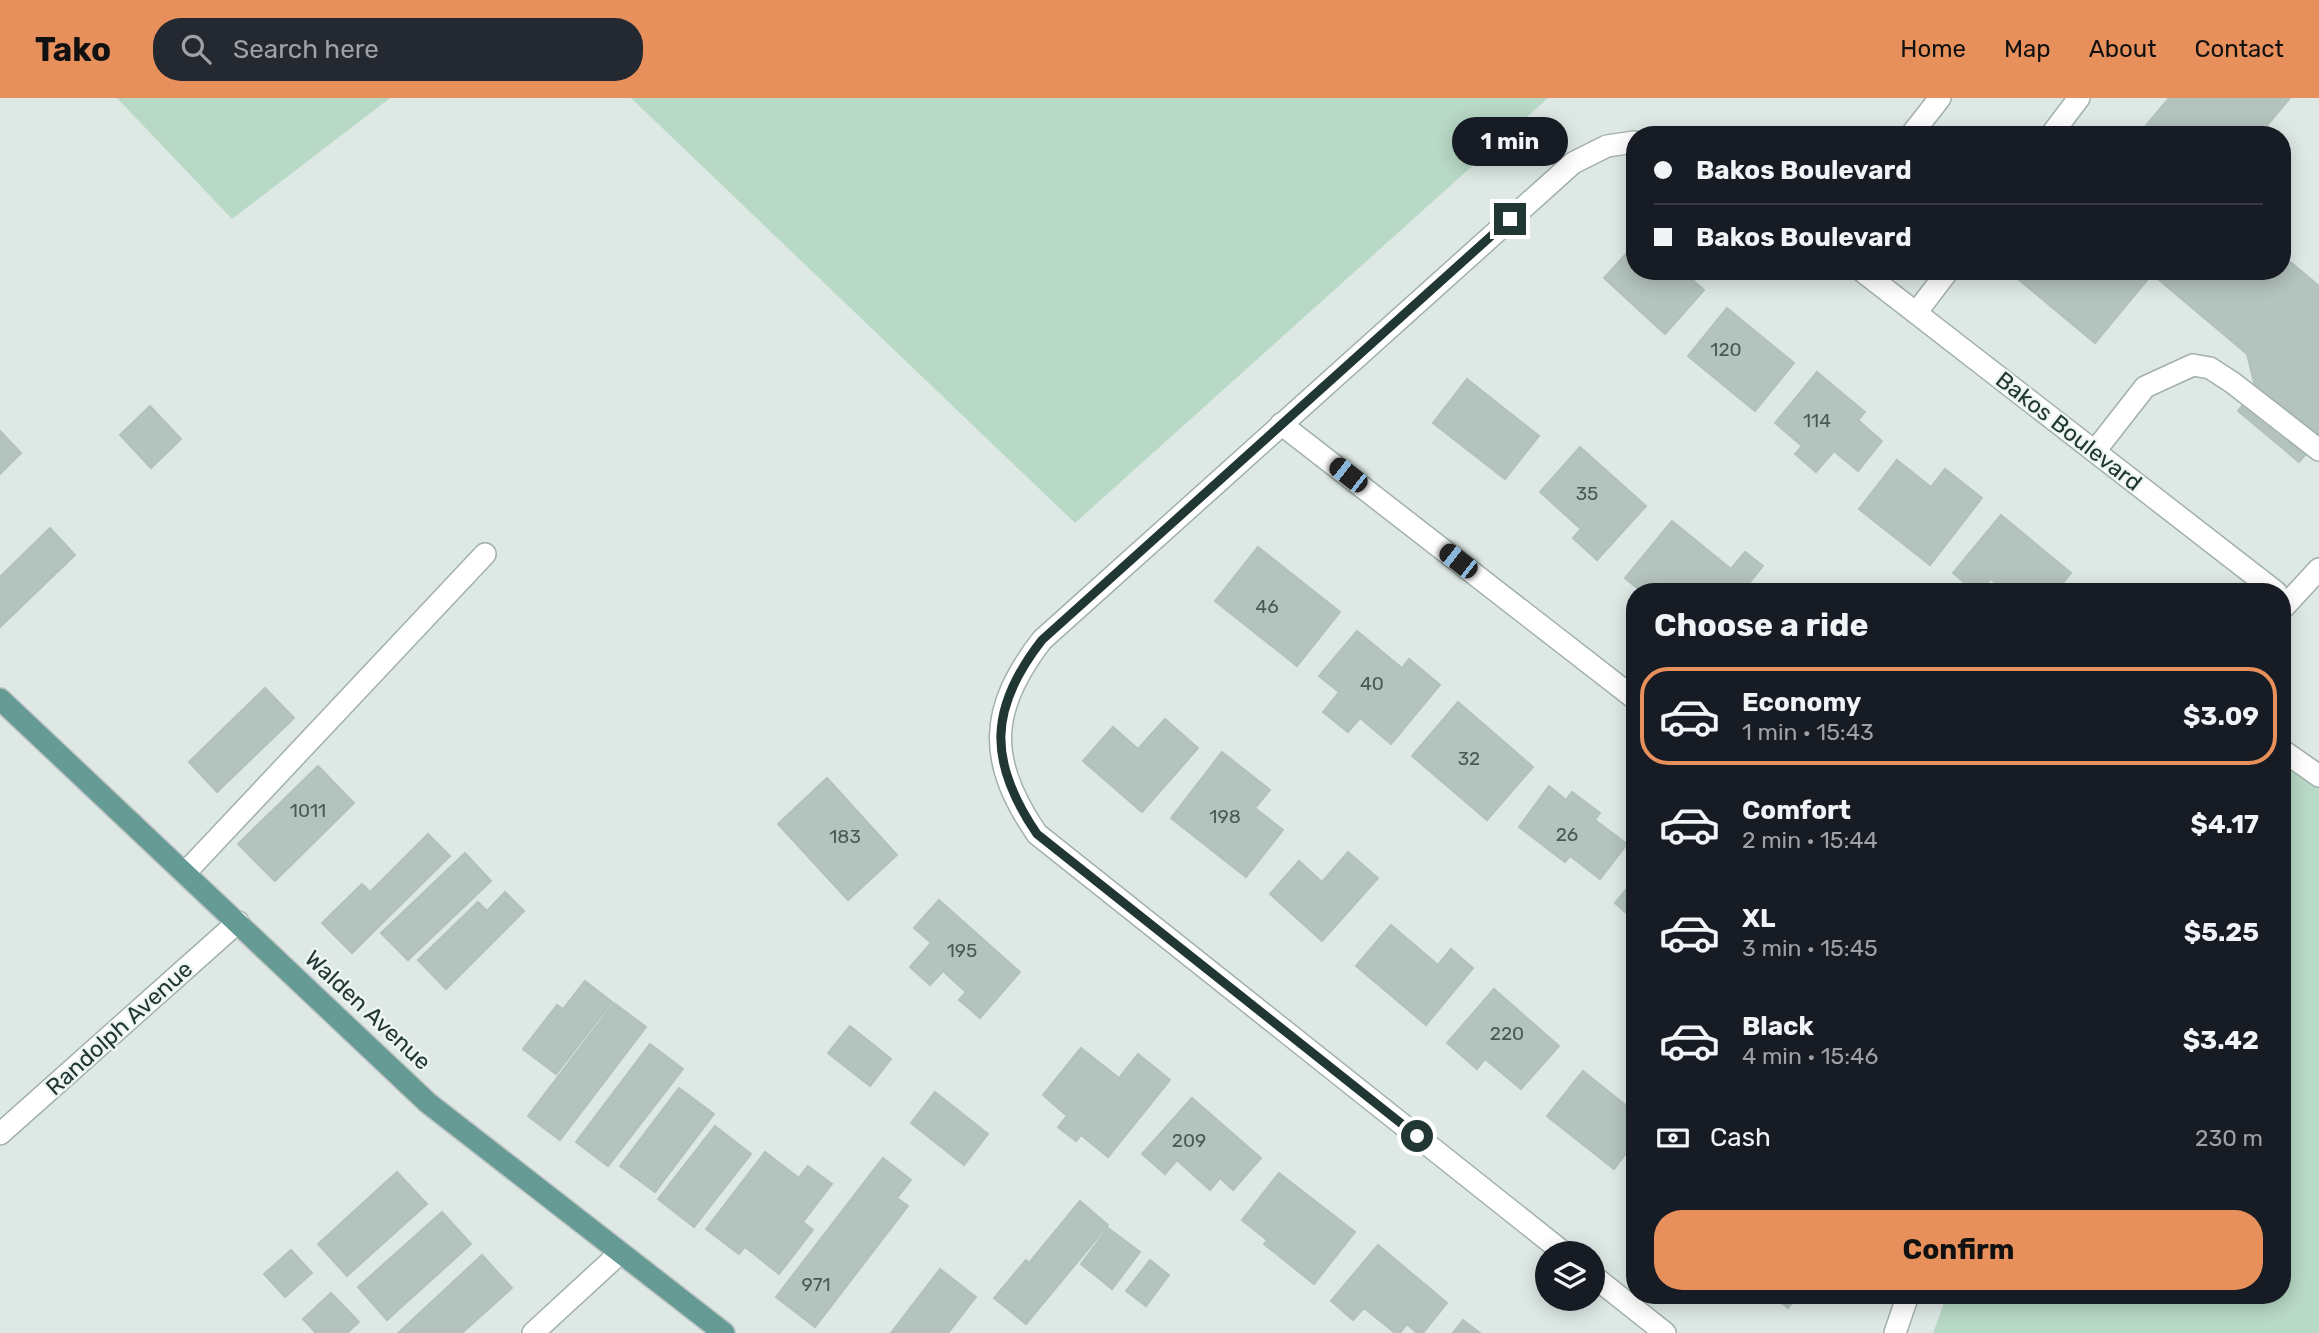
<!DOCTYPE html>
<html lang="en">
<head>
<meta charset="utf-8">
<style>
  body { margin:0; font-family:Rubik,sans-serif; background:#242831; color:#f1f3f6; height:100vh; display:flex; flex-direction:column; font-size:26px; white-space:nowrap }
  * { box-sizing:border-box; margin:0 }
  p { font-size:23px; color:#9ea1a6 }
  .icon { flex:none; width:38px; height:38px; fill:none; stroke:currentColor; stroke-width:2; stroke-linecap:round; stroke-linejoin:round }
  .map { position:relative; flex:1; overflow:hidden }
  .side { position:absolute; left:1626px; top:485px; width:665px; height:721px; display:flex; flex-direction:column; background:#171b24; border-radius:28px; box-shadow:0 4px 18px #0003 }
  .side>* { flex:none }
  .hud { position:absolute; left:1626px; top:28px; width:665px; height:154px; border-radius:28px; box-shadow:0 4px 18px #0003; display:grid; align-content:center; height:154px; padding:0 28px; background:#171b24 }
  .buttons { position:absolute; left:1535px; top:1143px; display:grid; gap:14px }
  .buttons a { display:grid; place-items:center; width:70px; height:70px; border-radius:50%; background:#171b24; box-shadow:0 4px 18px #0003; font-size:35px }
  .end { position:absolute; width:32px; height:32px; margin:-16px; border:9px solid #213734; background:#fff; box-shadow:0 0 0 4px #fff }
  .from { border-radius:50% }
  .bubble { position:absolute; height:49px; border-radius:24px; background:#171b24; box-shadow:0 4px 18px #0003; font-size:23px; font-weight:700; line-height:49px; text-align:center }
  .car { position:absolute; width:21px; height:42px; margin:-21px -10px; border-radius:9px; box-shadow:0 0 5px 2px #0007; background:linear-gradient(#222 24%,#8ab4d8 0 40%,#222 0 76%,#8ab4d8 0 86%,#222 0) }
  .hud b { display:flex; align-items:center; gap:24px; height:66px; font-size:26px }
  .hud b+b { border-top:2px solid #363941 }
  .hud i { width:18px; height:18px; background:#f1f3f6 }
  ul { padding:0; list-style:none }
  li { display:flex; align-items:center; gap:21px; height:98px; margin:0 14px 10px; padding:0 14px; border:4px solid transparent; border-radius:28px }
  li div { flex:1 }
  li b { display:block; font-size:26px }
  li em { font-style:normal; font-weight:700 }
  li.on { border-color:#e8905c }
  li>.icon { width:63px; height:63px; stroke-width:1.5 }
  h2 { padding:0 28px; font-size:32px; line-height:84px }
  .pay { display:flex; align-items:center; gap:18px; height:77px; padding:0 28px; font-size:26px }
  .pay p { margin-inline-start:auto }
  .primary-button { display:flex; gap:14px; margin-top:auto; padding:14px 28px }
  .primary-button a { flex:1; height:80px; border-radius:28px; background:#e8905c; color:#111; font-size:28px; font-weight:700; line-height:80px; text-align:center }
  header { display:flex; align-items:center; gap:42px; box-sizing:border-box; height:98px; padding:0 35px; background:#e8905c; color:#111 }
  header strong { font-size:33px }
  nav { display:flex; gap:38px; margin-inline-start:auto; font-size:24px }
  .search { width:490px; height:63px; background:#242831; display:flex; align-items:center; gap:18px; box-sizing:border-box; padding:0 24px; border-radius:28px; color:#9ea1a6; font-size:26px }
  .map>svg:first-child { display:block }
  .green { fill:#b8d9c5 }
  .building { fill:#b4c3be; stroke:#b1c2bd; stroke-width:2 }
  .lines { fill:none; stroke-linecap:round; stroke-linejoin:round }
  .minor-casing { stroke:#a2b0ac; stroke-width:24 }
  .major-casing { stroke:#bcc3c2; stroke-width:24 }
  .minor { stroke:#fff; stroke-width:21 }
  .major { stroke:#659b94; stroke-width:21 }
  .route { stroke:#213734; stroke-width:9 }
  .labels { text-anchor:middle; stroke-width:5; stroke-linejoin:round; paint-order:stroke }
  .number-label { font-size:19px; fill:#465a56 }
  .street-label { font-size:23px; fill:#213734; stroke:#eef6f3 }
</style>
</head>
<body>
<header>
<strong>Tako</strong>
<div class="search"><svg class="icon" aria-label="search" viewBox="0 0 24 24"><circle cx="10" cy="10" r="6"/><path d="M15 15l6 6"/></svg>Search here</div>
<nav><a>Home</a><a>Map</a><a>About</a><a>Contact</a></nav>
</header>
<div class="map">
<svg width="2319" height="1235" viewBox="0 0 2319 1235">
  <rect width="100%" height="100%" fill="#dee9e5"/>
  <g class="green">
    <path d="M117 0H390L232 121Z"/>
    <path d="M631 0H1548L1075 425Z"/>
    <path d="M2282 641 2319 667V1235H1933L1947 1197H2282Z"/>
  </g>
  <g class="building">
    <path d="M2169 0H2290L2259 37H2138Z"/>
    <path d="M1634 147V173H1683L1704 192 1665 236 1604 180Z"/>
    <path d="M2282 157 2319 188V347L2312 349 2299 364 2238 313 2256 292 2247 256 2152 176 2095 245 2018 181 2024 173H2282Z"/>
    <path d="M1727 210 1794 265 1755 313 1688 258Z"/>
    <path d="M1817 274 1865 314 1858 322 1882 343 1858 373 1834 353 1816 374 1795 356 1802 348 1775 325Z"/>
    <path d="M1467 281 1539 338 1505 381 1433 325Z"/>
    <path d="M150 308 181 341 151 370 120 337Z"/>
    <path d="M0 333 21 355 0 376Z"/>
    <path d="M1580 349 1646 408 1597 462 1573 440 1581 431 1540 394Z"/>
    <path d="M1897 362 1931 389 1945 371 1982 400 1930 467 1859 411Z"/>
    <path d="M2001 417 2071 475 2056 494H2006L1991 481 1981 494H1975L1953 475Z"/>
    <path d="M1672 423 1731 471 1745 454 1763 468 1742 494H1642L1625 480Z"/>
    <path d="M50 430 75 457 0 529V479Z"/>
    <path d="M1258 449 1340 514 1297 568 1215 503Z"/>
    <path d="M1357 533 1402 570 1409 561 1440 587 1391 646 1360 620 1348 634 1323 614 1339 594 1319 578Z"/>
    <path d="M265 590 294 620 217 694 189 664Z"/>
    <path d="M1458 604 1533 669 1487 722 1412 658Z"/>
    <path d="M1165 621 1198 650 1142 714 1083 663 1113 629 1138 651Z"/>
    <path d="M1222 654 1270 692 1255 710 1283 732 1246 779 1171 720Z"/>
    <path d="M318 668 354 705 275 783 238 746Z"/>
    <path d="M827 680 897 757 848 802 778 726Z"/>
    <path d="M1549 688 1566 702 1572 694 1600 715 1595 722 1627 746 1600 781 1570 758 1565 764 1519 729Z"/>
    <path d="M428 736 450 758 352 855 322 825 362 786 370 794Z"/>
    <path d="M1348 754 1378 780 1322 843 1270 796 1299 763 1322 784Z"/>
    <path d="M465 755 491 783 408 862 381 835Z"/>
    <path d="M1634 782V822L1615 805Z"/>
    <path d="M505 794 524 813 446 891 418 862 478 804 487 813Z"/>
    <path d="M939 802 1020 874 980 920 959 902 966 894 943 873 930 887 910 869 931 845 914 830Z"/>
    <path d="M1391 827 1438 867 1451 851 1473 870 1426 927 1356 868Z"/>
    <path d="M585 883 612 904 556 976 523 951 557 907 563 911Z"/>
    <path d="M1494 891 1559 948 1521 991 1485 961 1477 971 1447 945Z"/>
    <path d="M614 905 646 929 560 1042 528 1018Z"/>
    <path d="M850 928 891 961 870 988 828 955Z"/>
    <path d="M650 946 683 971 608 1068 576 1044Z"/>
    <path d="M1081 950 1119 980 1138 956 1170 982 1108 1059 1081 1037 1076 1043 1058 1029 1067 1018 1043 997Z"/>
    <path d="M1583 973 1634 1014V1045L1614 1071 1547 1018Z"/>
    <path d="M679 990 714 1016 655 1094 620 1068Z"/>
    <path d="M935 994 988 1036 964 1067 911 1025Z"/>
    <path d="M1192 1000 1261 1060 1233 1092 1220 1080 1210 1092 1177 1062 1165 1076 1142 1056Z"/>
    <path d="M715 1028 751 1056 694 1129 658 1101Z"/>
    <path d="M765 1054 799 1080 739 1156 706 1131Z"/>
    <path d="M883 1060 911 1082 897 1100 908 1108 815 1229 776 1199Z"/>
    <path d="M808 1068 832 1086 803 1124 813 1132 779 1176 745 1149Z"/>
    <path d="M397 1074 427 1106 347 1178 318 1146Z"/>
    <path d="M1279 1075 1355 1134 1314 1186 1264 1146 1267 1142 1242 1122Z"/>
    <path d="M1080 1103 1108 1127 1026 1226 994 1200 1026 1162 1029 1165Z"/>
    <path d="M442 1114 471 1146 387 1222 358 1189Z"/>
    <path d="M1108 1130 1140 1154 1112 1191 1081 1166Z"/>
    <path d="M1378 1147 1447 1205 1423 1235H1417L1407 1226 1400 1235H1395L1364 1210 1353 1222 1331 1203Z"/>
    <path d="M291 1152 312 1175 285 1199 264 1176Z"/>
    <path d="M482 1157 512 1190 462 1235H398Z"/>
    <path d="M1150 1162 1169 1177 1146 1208 1126 1193Z"/>
    <path d="M940 1171 976 1199 948 1235H891Z"/>
    <path d="M331 1195 359 1224 347 1235H316L303 1221Z"/>
    <path d="M1771 1197H1798L1788 1210Z"/>
    <path d="M1463 1222 1480 1235H1453Z"/>
  </g>
  <g class="lines">
    <defs>
      <g id="minor">
        <path d="M1911 37 1940 0"/>
        <path d="M2051 37 2079 0"/>
        <path d="M1862 173 2276 494"/>
        <path d="M1916 215 1948 173"/>
        <path d="M1281 326 1634 600"/>
        <path d="M2095 353 2145 289 2193 267 2210 270 2233 285 2319 352"/>
        <path d="M2282 511 2319 471"/>
        <path d="M2282 652 2319 678"/>
        <path d="M185 775 485 456"/>
        <path d="M0 1036 238 824"/>
        <path d="M1564 1155 1037 736C987 663 988 612 1042 542L1573 65 1607 48 1634 44"/>
        <path d="M1592 1177 1665 1235"/>
        <path d="M533 1235 620 1155"/>
        <path d="M1895 1235 1908 1197"/>
      </g>
      <path id="major" d="M0 601 428 1005 724 1235"/>
    </defs>
    <use href="#minor" class="minor-casing"/>
    <use href="#major" class="major-casing"/>
    <use href="#minor" class="minor"/>
    <use href="#major" class="major"/>
  </g>
  <g class="lines">
    <path class="route" d="M1417 1038 1037 736C988 664 988 611 1042 542L1510 121"/>
  </g>
  <g class="labels">
    <g class="number-label">
      <text x="1726" y="258">120</text>
      <text x="1817" y="329">114</text>
      <text x="1587" y="402">35</text>
      <text x="1267" y="515">46</text>
      <text x="1372" y="592">40</text>
      <text x="1469" y="667">32</text>
      <text x="308" y="719">1011</text>
      <text x="1225" y="725">198</text>
      <text x="1567" y="743">26</text>
      <text x="845" y="745">183</text>
      <text x="962" y="859">195</text>
      <text x="1507" y="942">220</text>
      <text x="1189" y="1049">209</text>
      <text x="816" y="1193">971</text>
    </g>
    <g class="street-label">
      <text transform="translate(2069 333) rotate(38)" y="8">Bakos Boulevard</text>
      <text transform="translate(368 912) rotate(43)" y="8">Walden Avenue</text>
      <text transform="translate(119 930) rotate(-42)" y="8">Randolph Avenue</text>
    </g>
  </g>
</svg>
<div class="buttons">
<a><svg class="icon" aria-label="layers" viewBox="0 0 24 24"><path d="M12 4l9 5-9 5-9-5zM3 14l9 5 9-5"/></svg></a>
</div>
<i class="end from" style="left:1417px;top:1038px"></i>
<i class="end" style="left:1510px;top:121px"></i>
<div class="bubble" style="left:1452px;top:19px;width:116px">1 min</div>
<i class="car" style="left:1348px;top:377px;rotate:308deg"></i>
<i class="car" style="left:1458px;top:463px;rotate:308deg"></i>
<div class="hud">
<b><i class="from"></i>Bakos Boulevard</b>
<b><i></i>Bakos Boulevard</b>
</div>
<section class="side">
<h2>Choose a ride</h2>
<ul>
<li class="on"><svg class="icon" aria-label="car" viewBox="0 0 24 24"><path d="M5 17H2v-5l4-1 3-4h7l3 4 3 1v5h-3M9 17h6M6 11h13"/><circle cx="7" cy="17" r="2"/><circle cx="17" cy="17" r="2"/></svg><div><b>Economy</b><p>1 min · 15:43</p></div><em>$3.09</em></li>
<li><svg class="icon" aria-label="car" viewBox="0 0 24 24"><path d="M5 17H2v-5l4-1 3-4h7l3 4 3 1v5h-3M9 17h6M6 11h13"/><circle cx="7" cy="17" r="2"/><circle cx="17" cy="17" r="2"/></svg><div><b>Comfort</b><p>2 min · 15:44</p></div><em>$4.17</em></li>
<li><svg class="icon" aria-label="car" viewBox="0 0 24 24"><path d="M5 17H2v-5l4-1 3-4h7l3 4 3 1v5h-3M9 17h6M6 11h13"/><circle cx="7" cy="17" r="2"/><circle cx="17" cy="17" r="2"/></svg><div><b>XL</b><p>3 min · 15:45</p></div><em>$5.25</em></li>
<li><svg class="icon" aria-label="car" viewBox="0 0 24 24"><path d="M5 17H2v-5l4-1 3-4h7l3 4 3 1v5h-3M9 17h6M6 11h13"/><circle cx="7" cy="17" r="2"/><circle cx="17" cy="17" r="2"/></svg><div><b>Black</b><p>4 min · 15:46</p></div><em>$3.42</em></li>
</ul>
<div class="pay"><svg class="icon" aria-label="cash" viewBox="0 0 24 24"><path d="M3 7h18v10H3z"/><circle cx="12" cy="12" r="2"/></svg>Cash<p>230 m</p></div>
<div class="primary-button"><a>Confirm</a></div>
</section>
</div>
</body>
</html>
